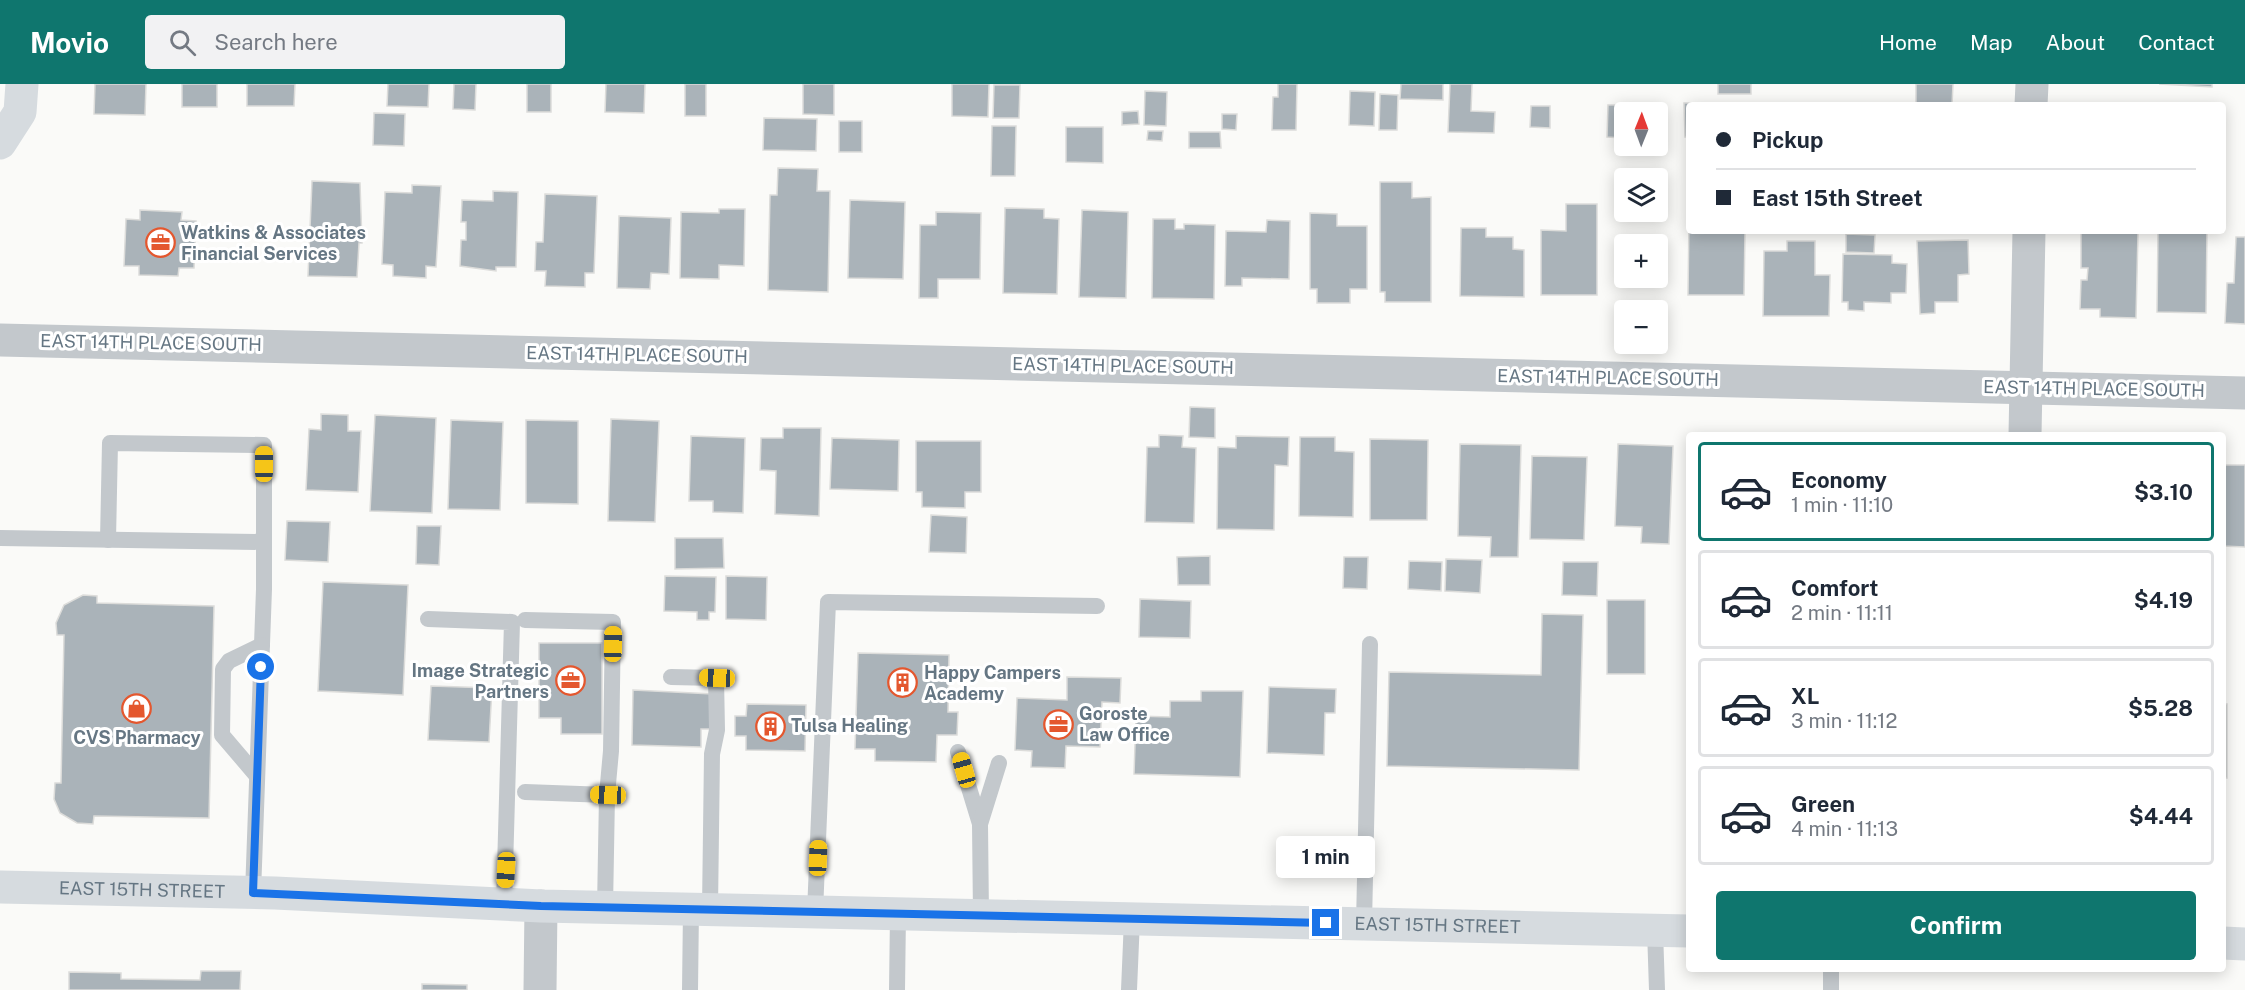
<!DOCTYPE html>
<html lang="en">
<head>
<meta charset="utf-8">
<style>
  body { margin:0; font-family:"Public Sans",sans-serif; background:#f2f2f3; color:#1f2937; height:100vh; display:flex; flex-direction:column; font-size:22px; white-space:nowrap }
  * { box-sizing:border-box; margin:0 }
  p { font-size:20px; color:#747a83 }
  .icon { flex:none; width:33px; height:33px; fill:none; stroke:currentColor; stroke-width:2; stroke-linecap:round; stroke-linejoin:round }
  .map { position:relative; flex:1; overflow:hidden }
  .sheet { position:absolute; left:1686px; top:348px; width:540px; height:540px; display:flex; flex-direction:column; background:#fff; border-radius:6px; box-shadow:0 3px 15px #0003 }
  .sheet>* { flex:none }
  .top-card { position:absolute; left:1686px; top:18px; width:540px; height:132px; border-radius:6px; box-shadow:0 3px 15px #0003; display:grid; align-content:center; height:132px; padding:0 30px; background:#fff }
  .needle { width:39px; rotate:1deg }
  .buttons { position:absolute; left:1614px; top:18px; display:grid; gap:12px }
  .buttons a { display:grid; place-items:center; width:54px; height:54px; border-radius:6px; background:#fff; box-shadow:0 3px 15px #0003; font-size:30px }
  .end { position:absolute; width:27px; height:27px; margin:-14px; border:8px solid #1a73e8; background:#fff; box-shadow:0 0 0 3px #fff }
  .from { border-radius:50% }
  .bubble { position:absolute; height:42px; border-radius:6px; background:#fff; box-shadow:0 3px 15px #0003; font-size:20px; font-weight:700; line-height:42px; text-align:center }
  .car { position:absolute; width:18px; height:36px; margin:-18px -9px; border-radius:8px; box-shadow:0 0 4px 2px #0007; background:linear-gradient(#f5c518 24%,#345 0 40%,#f5c518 0 76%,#345 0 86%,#f5c518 0) }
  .top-card b { display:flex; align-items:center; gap:21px; height:57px; font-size:22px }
  .top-card b+b { border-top:2px solid #e0e1e3 }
  .top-card i { width:15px; height:15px; background:#1f2937 }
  ul { padding:10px 0 0; list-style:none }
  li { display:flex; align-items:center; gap:18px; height:99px; margin:0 12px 9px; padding:0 18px; border:3px solid #e0e1e3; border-radius:6px }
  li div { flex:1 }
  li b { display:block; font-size:22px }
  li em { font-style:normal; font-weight:700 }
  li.current { border-color:#0f766e }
  li>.icon { width:54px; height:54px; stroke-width:1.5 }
  .cta { display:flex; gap:12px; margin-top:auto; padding:12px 30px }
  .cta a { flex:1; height:69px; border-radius:6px; background:#0f766e; color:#fff; font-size:24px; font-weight:700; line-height:69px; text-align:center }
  header { display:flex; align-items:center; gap:36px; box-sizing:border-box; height:84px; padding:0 30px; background:#0f766e; color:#fff }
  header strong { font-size:28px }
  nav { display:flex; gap:33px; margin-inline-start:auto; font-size:21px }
  .search { width:420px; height:54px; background:#f2f2f3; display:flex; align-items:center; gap:15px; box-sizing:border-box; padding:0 21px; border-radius:6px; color:#747a83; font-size:22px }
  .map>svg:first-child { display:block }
  .building { fill:#aab3b9; stroke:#dcdcda; stroke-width:1.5 }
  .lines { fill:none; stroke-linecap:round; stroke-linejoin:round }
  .lane { stroke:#c3c8cc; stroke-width:16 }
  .street { stroke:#c3c8cc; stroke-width:33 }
  .secondary { stroke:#d6dbdf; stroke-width:33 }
  .route { stroke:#1a73e8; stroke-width:8 }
  .labels { text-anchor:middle; stroke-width:6; stroke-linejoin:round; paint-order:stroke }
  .poi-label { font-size:18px; font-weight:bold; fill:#657683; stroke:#fff; text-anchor:start }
  .street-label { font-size:18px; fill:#657683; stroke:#fff }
</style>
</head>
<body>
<header>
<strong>Movio</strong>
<div class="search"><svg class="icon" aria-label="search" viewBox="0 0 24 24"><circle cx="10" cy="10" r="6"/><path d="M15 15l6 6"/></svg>Search here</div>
<nav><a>Home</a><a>Map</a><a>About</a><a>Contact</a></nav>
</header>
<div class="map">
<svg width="2245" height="906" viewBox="0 0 2245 906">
  <rect width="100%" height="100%" fill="#fafaf8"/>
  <g class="building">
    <path d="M95 0H146L145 31 94 30Z"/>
    <rect x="182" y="0" width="35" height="23"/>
    <path d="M247 0H295L294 22H247Z"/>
    <path d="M388 0H429L428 23 387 22Z"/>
    <path d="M454 0H476L475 26 453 25Z"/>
    <rect x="527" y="0" width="24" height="28"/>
    <path d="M606 0H645L644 29 605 28Z"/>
    <rect x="685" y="0" width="21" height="32"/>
    <path d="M803 0H834V31L803 30Z"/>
    <path d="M952 0H989L988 33 952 32Z"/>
    <path d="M1278 0H1297L1296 46H1272L1273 13H1278Z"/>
    <path d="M1401 0H1443V16L1400 15Z"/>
    <path d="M1450 0H1472L1471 27 1495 28 1494 49 1448 48Z"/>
    <rect x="1718" y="0" width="33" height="10"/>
    <path d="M1916 0H1953L1952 21H1916Z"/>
    <path d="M2159 0H2212V3Z"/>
    <path d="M994 1H1020L1019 34H993Z"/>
    <path d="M1145 7 1167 8 1166 42 1144 41Z"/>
    <path d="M1350 7 1375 8 1374 42 1349 41Z"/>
    <path d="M1380 10 1398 11 1397 46H1379Z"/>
    <path d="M1684 19H1717V21H1689V53H1685Z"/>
    <path d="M1608 21H1646L1645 28H1624V54L1607 53Z"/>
    <path d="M1531 22H1550V44L1530 43Z"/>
    <path d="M1138 27 1139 40 1122 41V28Z"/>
    <path d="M374 29 405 30 404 62 373 61Z"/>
    <path d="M1222 30H1237L1236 46 1222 45Z"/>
    <path d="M764 34 817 35 816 67 763 66Z"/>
    <rect x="839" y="37" width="23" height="31"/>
    <path d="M992 42H1016L1015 92H991Z"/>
    <path d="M1066 43H1103V79L1066 78Z"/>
    <path d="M1148 47H1163L1162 57 1147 56Z"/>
    <path d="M1189 48H1220L1221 64H1189Z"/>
    <path d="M778 84 818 85 817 107H830L828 208 768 206 770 111H777Z"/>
    <path d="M312 97 360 99 362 159H359L357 193 308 192Z"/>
    <path d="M1380 98H1412V114L1431 113V218H1385V208H1380Z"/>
    <path d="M412 101 441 102 436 183 426 182V194L393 192V181L382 180 385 108 412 109Z"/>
    <path d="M493 107 518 108 516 183H496V187L460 182 461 156H466V138H461L462 116 493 117Z"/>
    <path d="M545 110 597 112 594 189H585V203L545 202 546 187H535L536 158H543Z"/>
    <path d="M850 116 905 118 903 195 848 194Z"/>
    <path d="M1566 120H1597V211H1541V146L1566 147Z"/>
    <path d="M1005 124 1044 125V134L1059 135 1057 210 1003 209Z"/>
    <path d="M719 125H745L744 182 719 181V195L680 194 681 128 719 129Z"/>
    <path d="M140 126 182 128 181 136 196 137 194 184H179L178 192 139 191V182H124L126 135 140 136Z"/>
    <path d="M1082 126 1128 128 1126 214 1079 213Z"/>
    <path d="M936 128 981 129 980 195H938V214H919L920 141H936Z"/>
    <path d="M1310 129 1337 130V142H1367V205H1350V219H1317V205H1310Z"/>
    <path d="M619 132 671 134 669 190 651 189 650 205 617 204Z"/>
    <path d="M1689 134V147H1745L1744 211H1688Z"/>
    <path d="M1153 135H1175V145H1184V140L1215 141 1214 215 1152 214Z"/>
    <path d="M1267 136 1290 137 1289 195 1242 194V202H1225L1226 147 1266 148Z"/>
    <path d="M1461 144H1486V153H1513V165L1524 166V213L1460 212Z"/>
    <path d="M2158 147H2207L2206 229 2157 228Z"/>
    <path d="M2081 148 2138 149 2136 234 2100 233V225H2080L2081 196H2087L2088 184H2081Z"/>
    <path d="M1846 150 1875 151 1874 169 1846 168Z"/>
    <path d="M2236 153H2245V240L2225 239 2227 199H2234Z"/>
    <path d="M1968 156 1969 190 1958 191V218H1935V229L1920 230 1917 157Z"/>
    <path d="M1787 157H1815V191H1830L1829 232H1763L1764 167H1787Z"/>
    <path d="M1843 170 1892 171V179L1907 180 1906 209H1891V219L1864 218V227L1848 226V218H1842Z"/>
    <path d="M1190 323 1215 324V354L1189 353Z"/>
    <path d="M321 330 348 331V347H361L358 408 306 406 309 345 321 346Z"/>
    <path d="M375 331 436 334 432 429 370 427Z"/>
    <path d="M611 335 659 337 655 438 608 437Z"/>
    <path d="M451 336 503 338 500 426 448 425Z"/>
    <path d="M526 336 578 337V420L526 419Z"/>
    <path d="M783 344H821L819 432 775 430 776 387 760 386 761 354H783Z"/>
    <path d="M1159 351 1183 352 1182 363 1196 364 1194 439 1145 438 1147 363H1159Z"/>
    <path d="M691 352 745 354 743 429 713 428V417H689Z"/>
    <path d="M1236 352 1289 353 1288 382 1275 381 1274 446 1217 445 1218 363 1236 364Z"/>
    <path d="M1300 353H1335V367L1354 368 1353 433 1299 432Z"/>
    <path d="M832 354 899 356 898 407 830 405Z"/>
    <path d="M1370 355 1428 356 1427 436H1370Z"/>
    <path d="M916 357H981V408H965V424L922 423V408H916Z"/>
    <path d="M1460 360 1521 361 1518 473H1490L1491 453 1458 452Z"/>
    <path d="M1618 360 1673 362 1669 460 1641 459 1642 443 1615 442Z"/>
    <path d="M1532 372 1587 373 1584 456 1530 455Z"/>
    <path d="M2223 381H2245V463L2223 462Z"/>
    <path d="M931 431 967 433 966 469 929 468Z"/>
    <path d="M287 437 330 438 328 478 285 476Z"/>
    <path d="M417 442H441L439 481 416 480Z"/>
    <path d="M675 454H723L724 484 675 485Z"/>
    <path d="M1210 472V501H1178L1177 473Z"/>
    <path d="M1344 473H1368L1367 505 1343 504Z"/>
    <path d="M1446 475 1482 476 1480 509 1445 507Z"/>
    <path d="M1409 477 1442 478 1441 507 1408 505Z"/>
    <path d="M1563 478H1598L1597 512 1562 511Z"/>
    <path d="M665 492 716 493 715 528H709V536H697V528L664 527Z"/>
    <path d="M726 492 767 493 766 536 726 535Z"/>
    <path d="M323 498 408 501 403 611 318 607Z"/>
    <path d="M83 511 97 512V519L214 522 209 734 94 732 93 740 77 739 60 729 54 715 55 699H61L64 551H57L56 539 64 521Z"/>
    <path d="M1140 515 1191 517 1190 554 1139 553Z"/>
    <rect x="1607" y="516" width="38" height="74"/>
    <path d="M1542 530 1583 531 1579 686 1387 682 1389 588 1541 591Z"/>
    <path d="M539 559H602V650H561V634H539Z"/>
    <path d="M858 569 949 571 948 628H958L957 651H937L936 678 875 677V665H855Z"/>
    <path d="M1067 593 1121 594 1120 619 1102 618 1100 663 1066 662 1065 684 1031 683 1032 667 1015 666 1017 614 1067 616Z"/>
    <path d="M431 602 492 604 489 658 428 656Z"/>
    <path d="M1269 603 1336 605 1335 629H1325L1324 671 1267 669Z"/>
    <path d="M633 606 713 610 712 645H701V663L632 661Z"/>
    <path d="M1201 607H1243L1240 693 1134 690 1136 632 1170 633V617H1201Z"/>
    <path d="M747 620 806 621 805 667 746 666V652H735V632H746Z"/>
    <rect x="2223" y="620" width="4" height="74"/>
    <path d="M201 887H241L240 906H69V888L121 889V895L200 896Z"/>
    <path d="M422 900 467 901V906H422Z"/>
  </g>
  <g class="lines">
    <g class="lane">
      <path d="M0 454 264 458"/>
      <path d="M108 456 110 359 264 361V505L253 809"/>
      <path d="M428 535 512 538 504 820"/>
      <path d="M525 536 613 538 611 667 607 711"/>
      <path d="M671 593 716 594 717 646 712 670 710 825"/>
      <path d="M958 668 980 740"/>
      <path d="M257 692 222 651 223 585 229 577 262 561"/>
      <path d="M525 708 607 711 605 824"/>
      <path d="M815 828 828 518 1097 522"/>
      <path d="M981 832 980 740 999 679"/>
      <path d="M1364 840 1370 560"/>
      <path d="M1655 846 1657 906"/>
      <path d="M690 906 691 825"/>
      <path d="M897 906 898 830"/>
      <path d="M1129 906 1132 835"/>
      <path d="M1831 906V885"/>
    </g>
    <g class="street">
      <path d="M2031 21 2032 0"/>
      <path d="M0 256 2245 309"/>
      <path d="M2025 351 2029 147"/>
      <path d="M540 906 541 822"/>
    </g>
    <g class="secondary">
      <path d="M0 59 20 28 22 0"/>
      <path id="s1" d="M0 803 275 809 541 822 1689 847"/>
      <path d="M2223 859 2245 860"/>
    </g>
  </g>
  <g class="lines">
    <path class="route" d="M261 583 253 809 541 822 1326 839"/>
  </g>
  <defs>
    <symbol id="office-ring" viewBox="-11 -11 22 22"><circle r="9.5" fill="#fff" stroke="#e4572e" stroke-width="1.5"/><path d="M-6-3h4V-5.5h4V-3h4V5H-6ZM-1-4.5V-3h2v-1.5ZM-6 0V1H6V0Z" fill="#e4572e"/></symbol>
    <symbol id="building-ring" viewBox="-11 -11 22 22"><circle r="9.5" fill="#fff" stroke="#e4572e" stroke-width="1.5"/><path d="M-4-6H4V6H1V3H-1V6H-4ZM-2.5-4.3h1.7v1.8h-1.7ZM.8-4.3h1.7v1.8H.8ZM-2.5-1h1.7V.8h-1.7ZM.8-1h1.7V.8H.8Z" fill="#e4572e"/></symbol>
    <symbol id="shop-ring" viewBox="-11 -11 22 22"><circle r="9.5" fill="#fff" stroke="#e4572e" stroke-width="1.5"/><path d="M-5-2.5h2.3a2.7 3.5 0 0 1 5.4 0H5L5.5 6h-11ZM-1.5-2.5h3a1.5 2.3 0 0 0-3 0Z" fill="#e4572e"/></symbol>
  </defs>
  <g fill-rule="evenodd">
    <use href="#office-ring" x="144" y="142" width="33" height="33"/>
    <use href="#office-ring" x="554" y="580" width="33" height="33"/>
    <use href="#building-ring" x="886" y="582" width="33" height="33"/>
    <use href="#shop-ring" x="120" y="608" width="33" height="33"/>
    <use href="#office-ring" x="1042" y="624" width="33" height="33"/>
    <use href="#building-ring" x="754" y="626" width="33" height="33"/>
  </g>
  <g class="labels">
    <g class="poi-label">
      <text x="181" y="155">Watkins &amp; Associates<tspan x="181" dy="21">Financial Services</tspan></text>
      <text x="549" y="593" text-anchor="end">Image Strategic<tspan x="549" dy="21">Partners</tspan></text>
      <text x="924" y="595">Happy Campers<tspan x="924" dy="21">Academy</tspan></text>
      <text x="1079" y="636">Goroste<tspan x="1079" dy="21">Law Office</tspan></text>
      <text x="791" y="648">Tulsa Healing</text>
      <text x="137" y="660" text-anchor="middle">CVS Pharmacy</text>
    </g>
    <g class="street-label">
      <text transform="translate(151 259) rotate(1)" y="6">EAST 14TH PLACE SOUTH</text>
      <text transform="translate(637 271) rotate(1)" y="6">EAST 14TH PLACE SOUTH</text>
      <text transform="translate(1123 282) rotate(1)" y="6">EAST 14TH PLACE SOUTH</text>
      <text transform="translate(1608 294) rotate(1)" y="6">EAST 14TH PLACE SOUTH</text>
      <text transform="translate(2094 305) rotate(1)" y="6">EAST 14TH PLACE SOUTH</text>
      <text dy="6" stroke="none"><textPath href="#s1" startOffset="142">EAST 15TH STREET</textPath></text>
      <text dy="6" stroke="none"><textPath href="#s1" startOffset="1438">EAST 15TH STREET</textPath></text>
    </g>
  </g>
</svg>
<div class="buttons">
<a><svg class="needle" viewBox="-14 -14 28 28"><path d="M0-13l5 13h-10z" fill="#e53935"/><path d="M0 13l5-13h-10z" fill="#747a83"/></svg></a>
<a><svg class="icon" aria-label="layers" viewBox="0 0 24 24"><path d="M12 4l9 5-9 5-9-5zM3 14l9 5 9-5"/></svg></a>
<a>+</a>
<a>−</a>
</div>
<i class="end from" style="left:261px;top:583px"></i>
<i class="end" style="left:1326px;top:839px"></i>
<div class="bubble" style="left:1276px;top:752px;width:99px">1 min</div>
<i class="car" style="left:264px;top:380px;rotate:0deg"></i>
<i class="car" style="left:613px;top:560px;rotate:1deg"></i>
<i class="car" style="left:717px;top:594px;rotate:272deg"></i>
<i class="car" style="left:964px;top:686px;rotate:344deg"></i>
<i class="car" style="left:608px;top:711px;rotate:272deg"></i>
<i class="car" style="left:818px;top:774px;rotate:2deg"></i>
<i class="car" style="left:506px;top:786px;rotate:183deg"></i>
<div class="top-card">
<b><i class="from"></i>Pickup</b>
<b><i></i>East 15th Street</b>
</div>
<section class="sheet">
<ul>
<li class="current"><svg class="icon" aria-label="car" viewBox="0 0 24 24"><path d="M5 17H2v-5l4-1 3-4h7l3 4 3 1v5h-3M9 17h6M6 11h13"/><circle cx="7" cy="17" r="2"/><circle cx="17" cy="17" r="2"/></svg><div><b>Economy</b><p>1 min · 11:10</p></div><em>$3.10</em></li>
<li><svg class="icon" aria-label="car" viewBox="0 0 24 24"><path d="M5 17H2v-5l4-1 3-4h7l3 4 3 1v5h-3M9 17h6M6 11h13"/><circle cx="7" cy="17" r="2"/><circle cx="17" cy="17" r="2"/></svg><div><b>Comfort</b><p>2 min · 11:11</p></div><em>$4.19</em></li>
<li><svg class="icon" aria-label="car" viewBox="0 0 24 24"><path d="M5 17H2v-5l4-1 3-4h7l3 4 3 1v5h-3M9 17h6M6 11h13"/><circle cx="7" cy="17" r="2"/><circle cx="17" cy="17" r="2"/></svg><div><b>XL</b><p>3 min · 11:12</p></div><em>$5.28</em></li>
<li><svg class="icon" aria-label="car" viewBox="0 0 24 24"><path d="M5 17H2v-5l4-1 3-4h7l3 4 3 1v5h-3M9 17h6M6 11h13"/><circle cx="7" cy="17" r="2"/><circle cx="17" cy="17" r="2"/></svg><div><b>Green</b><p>4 min · 11:13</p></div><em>$4.44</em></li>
</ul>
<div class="cta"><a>Confirm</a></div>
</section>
</div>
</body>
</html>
